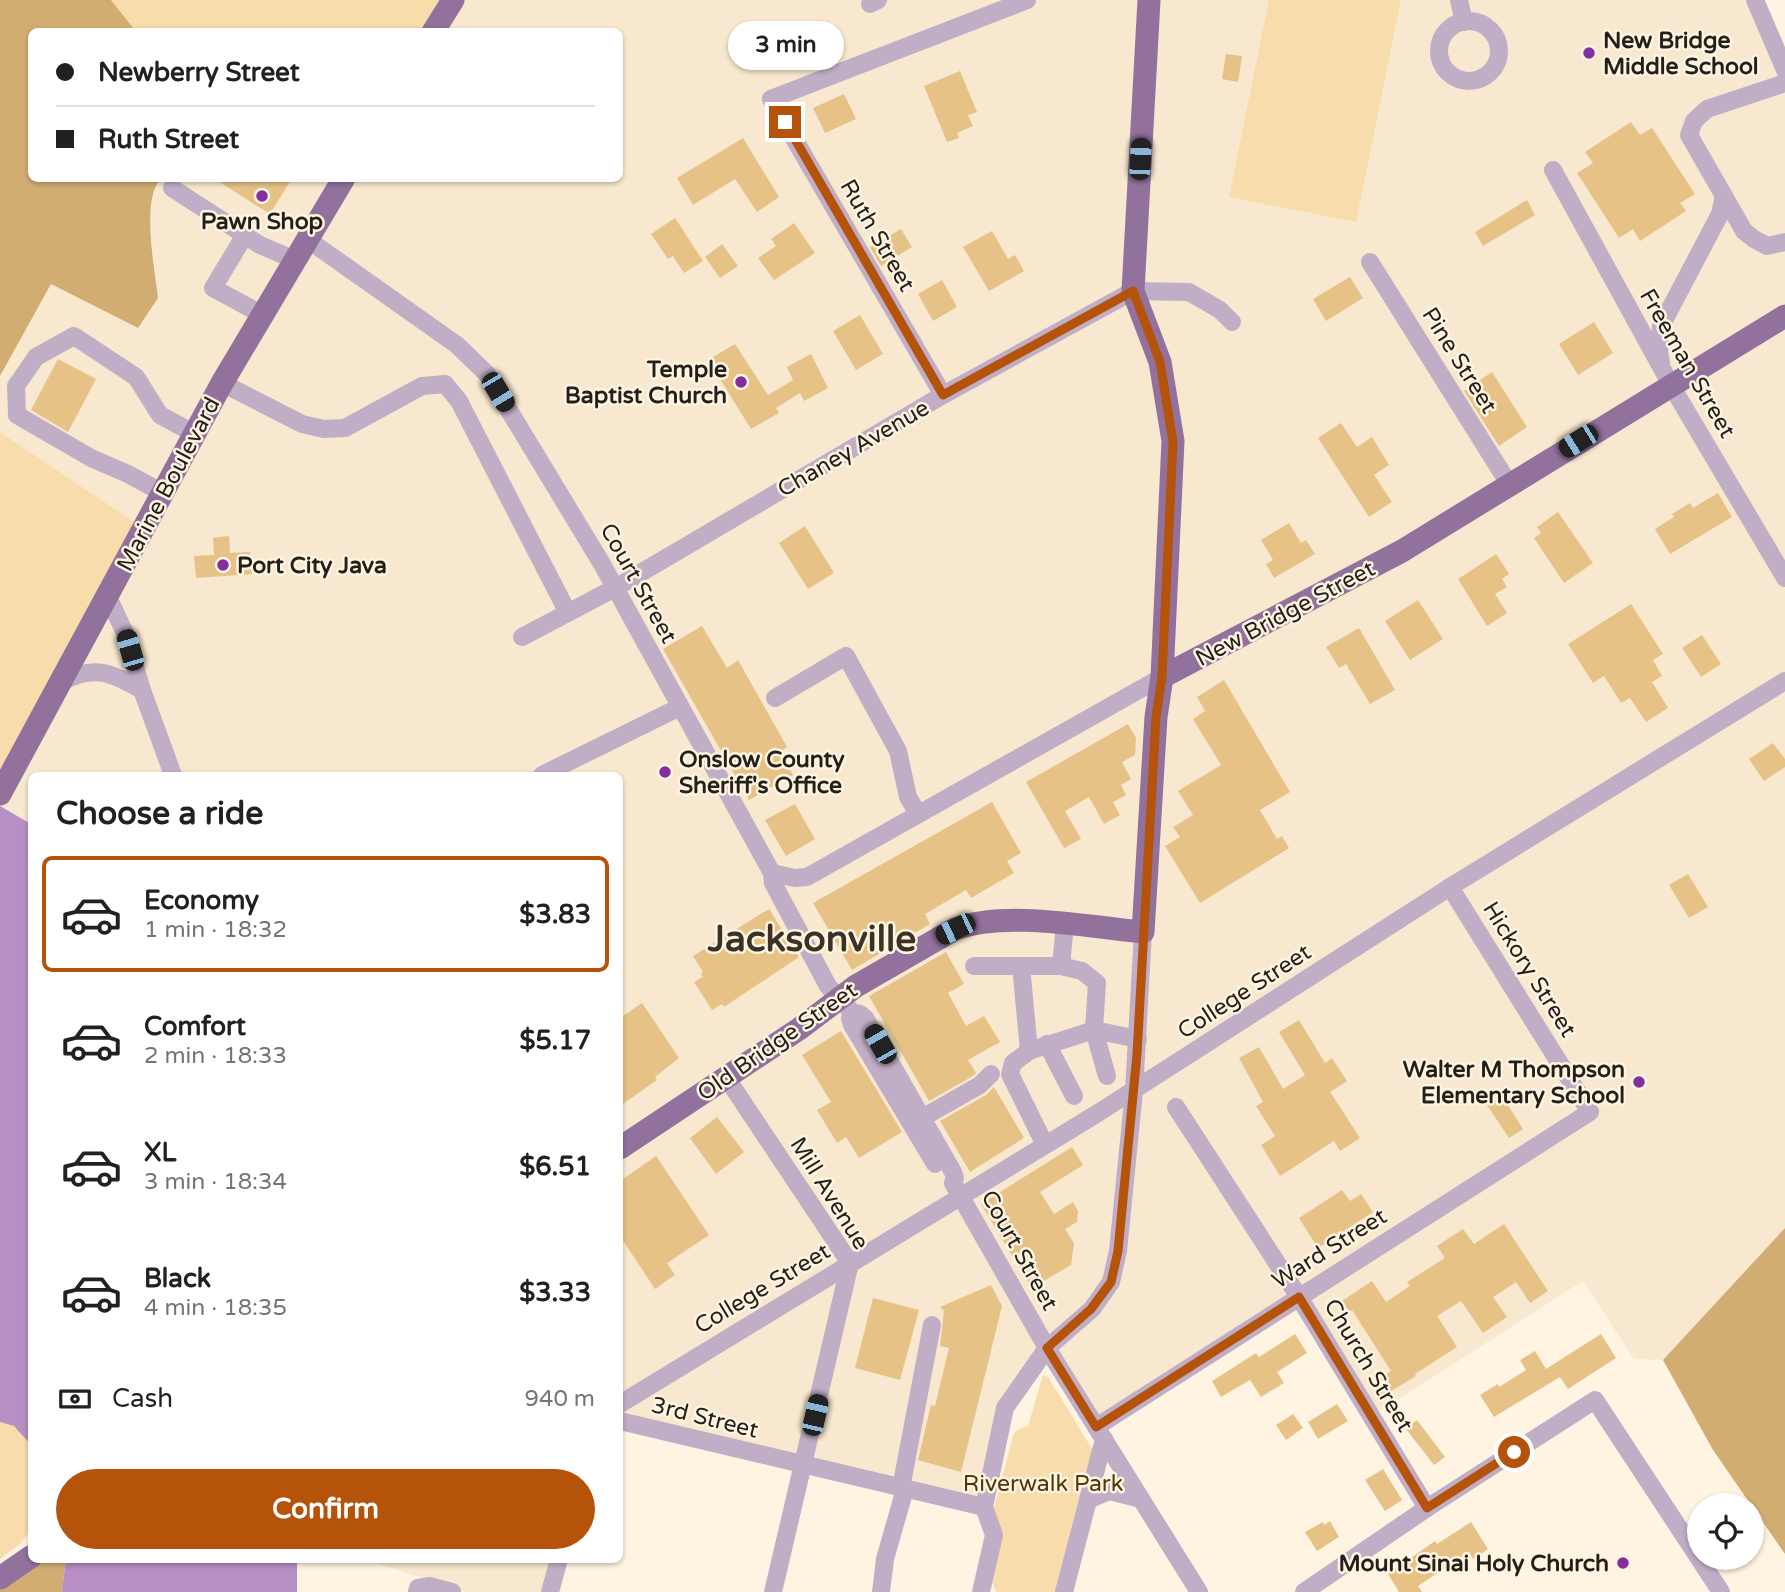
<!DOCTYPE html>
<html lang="en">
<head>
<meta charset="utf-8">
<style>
  body { margin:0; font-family:"Varela Round",sans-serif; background:#f6f6f6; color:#202124; height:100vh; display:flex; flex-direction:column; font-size:26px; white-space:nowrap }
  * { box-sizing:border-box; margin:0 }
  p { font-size:23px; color:#757577 }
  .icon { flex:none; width:38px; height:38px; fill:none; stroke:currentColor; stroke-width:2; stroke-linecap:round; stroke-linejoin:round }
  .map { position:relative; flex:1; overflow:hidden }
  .drawer { position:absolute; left:28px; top:772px; width:595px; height:791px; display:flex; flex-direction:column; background:#fff; border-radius:10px; box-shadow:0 2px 5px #0004 }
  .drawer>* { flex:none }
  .top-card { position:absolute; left:28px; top:28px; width:595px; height:154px; border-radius:10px; box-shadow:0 2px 5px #0004; display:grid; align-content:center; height:154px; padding:0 28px; background:#fff }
  .fabs { position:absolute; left:1687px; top:1493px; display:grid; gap:14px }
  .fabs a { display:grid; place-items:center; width:77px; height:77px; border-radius:50%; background:#fff; box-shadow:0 2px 5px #0004; font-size:35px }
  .end { position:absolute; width:32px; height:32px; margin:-16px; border:9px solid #b45309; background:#fff; box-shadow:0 0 0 4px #fff }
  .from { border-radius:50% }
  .bubble { position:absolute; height:49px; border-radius:24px; background:#fff; box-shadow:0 2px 5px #0004; font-size:23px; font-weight:700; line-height:49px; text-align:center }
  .car { position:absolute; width:21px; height:42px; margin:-21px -10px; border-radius:9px; box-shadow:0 0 5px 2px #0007; background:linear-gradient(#222 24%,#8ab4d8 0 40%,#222 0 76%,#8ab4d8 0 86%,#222 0) }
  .top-card b { display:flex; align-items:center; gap:24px; height:66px; font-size:26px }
  .top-card b+b { border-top:2px solid #e0e0e0 }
  .top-card i { width:18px; height:18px; background:#202124 }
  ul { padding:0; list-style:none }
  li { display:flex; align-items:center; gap:21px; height:116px; margin:0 14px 10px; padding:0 14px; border:4px solid transparent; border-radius:10px }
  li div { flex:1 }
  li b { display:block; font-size:26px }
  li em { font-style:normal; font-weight:700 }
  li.on { border-color:#b45309 }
  li>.icon { width:63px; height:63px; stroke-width:1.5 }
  h2 { padding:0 28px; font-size:32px; line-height:84px }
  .pay { display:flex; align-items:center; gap:18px; height:77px; padding:0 28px; font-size:26px }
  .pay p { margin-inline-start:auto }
  .primary-button { display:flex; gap:14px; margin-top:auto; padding:14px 28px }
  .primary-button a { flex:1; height:80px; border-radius:42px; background:#b45309; color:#fff; font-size:28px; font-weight:700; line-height:80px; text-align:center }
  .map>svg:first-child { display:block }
  .built { fill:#f7e8cf }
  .green { fill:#f9dcac }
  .forest { fill:#d1ad72 }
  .water { fill:#b68fc4 }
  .building { fill:#e7c286 }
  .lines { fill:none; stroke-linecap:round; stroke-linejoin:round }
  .minor { stroke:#c0aec6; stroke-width:18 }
  .major { stroke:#92729d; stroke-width:23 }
  .route { stroke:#b45309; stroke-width:9 }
  .poi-dot { fill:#842f9d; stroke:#fff4e2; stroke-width:2.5 }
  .labels { text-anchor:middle; stroke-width:5; stroke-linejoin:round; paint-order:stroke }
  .poi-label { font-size:23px; font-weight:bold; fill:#231f19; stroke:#fff4e2; text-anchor:start }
  .street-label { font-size:23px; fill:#231f19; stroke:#fff4e2 }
  .park-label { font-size:23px; fill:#513806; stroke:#fff4e2 }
  .town-label { font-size:37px; font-weight:bold; fill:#3b3225; stroke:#fff4e2 }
</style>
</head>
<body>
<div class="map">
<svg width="1785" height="1592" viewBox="0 0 1785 1592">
  <rect width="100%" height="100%" fill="#fff4e2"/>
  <g class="built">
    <path d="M453 0H1755L1785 70V1228L1663 1360 1634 1359 1583 1281 1372 1416 1299 1297 1096 1427 1047 1349 1005 1408 984 1507 620 1421V775H32L31 824 0 806V793L144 529 0 432V376L51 284 138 328 158 298 149 221 156 184 160 179 620 178V32L433 31Z"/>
    <path d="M363 1559H559L550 1592H466Z"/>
  </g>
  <g class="green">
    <path d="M111 0H453L433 32 134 31V29Z"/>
    <path d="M1269 0H1401L1356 222 1229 197Z"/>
    <path d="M0 432 145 529 0 793Z"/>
    <path d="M1043 1375 1048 1377 1094 1452 1055 1592H996L992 1582 1001 1543 992 1515 1014 1433 1019 1429 1028 1426Z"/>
    <path d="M0 1422 14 1426 32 1445 31 1529 20 1544 0 1559Z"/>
  </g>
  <g class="forest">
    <path d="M0 0H111L134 29V32H32V178L160 179C141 204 155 268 158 298L138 328 51 284 0 376Z"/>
    <path d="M1785 1228V1554L1713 1450 1663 1360Z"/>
    <path d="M32 1559H66L62 1592H0V1578Z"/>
  </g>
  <g class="water">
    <path d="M0 806 31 824V1445L14 1426 0 1422Z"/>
    <path d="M66 1559H297V1592H62Z"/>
  </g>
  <g class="building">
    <path d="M1226 54 1242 56 1238 82 1222 79Z"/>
    <path d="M960 71 977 112 968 115 973 126 957 133 959 138 947 142 924 86Z"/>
    <path d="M844 94 856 119 825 133 813 108Z"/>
    <path d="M1631 122 1640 135 1652 128 1695 194 1680 203 1686 211 1640 241 1633 229 1619 238 1577 173 1593 163 1585 152Z"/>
    <path d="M743 138 779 197 757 212 735 179 693 205 677 178Z"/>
    <path d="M213 178H292L270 214Z"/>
    <path d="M1527 200 1535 215 1483 246 1475 232Z"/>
    <path d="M675 218 703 261 684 273 673 256 668 259 651 234Z"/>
    <path d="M794 223 815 253 774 280 758 258 776 246 771 239Z"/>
    <path d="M901 229 912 247 881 266 870 247Z"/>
    <path d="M992 231 1008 259 1015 255 1024 271 989 291 963 247Z"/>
    <path d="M722 244 738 266 720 278 705 257Z"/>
    <path d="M1350 277 1363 298 1326 321 1313 299Z"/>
    <path d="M942 280 957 307 933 321 918 294Z"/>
    <path d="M860 315 883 354 856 370 833 331Z"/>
    <path d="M1594 322 1613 353 1578 375 1559 344Z"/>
    <path d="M735 344 768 395 793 380 787 367 811 354 828 388 804 401 800 393 776 408 779 413 751 429 708 360Z"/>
    <path d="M58 359 96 379 68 432 31 410Z"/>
    <path d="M1492 372 1527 427 1499 446 1464 391Z"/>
    <path d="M1341 423 1357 447 1372 437 1389 465 1374 475 1392 502 1369 517 1318 438Z"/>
    <path d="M1718 493 1732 517 1670 554 1655 529 1674 517 1672 514 1690 503 1693 508Z"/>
    <path d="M1558 512 1593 563 1564 583 1534 538 1541 533 1537 527Z"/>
    <path d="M1289 523 1301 543 1306 540 1315 554 1274 578 1266 564 1273 560 1261 540Z"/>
    <path d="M805 526 834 573 808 589 779 543Z"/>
    <path d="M229 536 230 553 250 552 252 574 196 578 194 556 214 555 213 538Z"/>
    <path d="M1496 554 1509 574 1502 579 1507 587 1495 594 1507 613 1487 626 1458 579Z"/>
    <path d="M1418 600 1443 639 1410 660 1385 621Z"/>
    <path d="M1631 604 1663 654 1653 660 1662 676 1652 682 1668 708 1646 722 1630 698 1621 703 1604 676 1593 683 1568 644Z"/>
    <path d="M702 626 727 668 738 660 787 747 780 752 793 775 749 800 663 649Z"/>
    <path d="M1359 628 1395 690 1370 704 1346 664 1339 668 1326 647Z"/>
    <path d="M1702 635 1721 664 1701 677 1682 648Z"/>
    <path d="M1224 680 1290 792 1260 810 1277 839 1282 836 1289 848 1200 903 1165 846 1180 837 1173 827 1193 815 1178 791 1221 765 1193 719 1205 711 1197 697Z"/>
    <path d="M1128 724 1136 738 1135 755 1122 762 1131 779 1121 785 1126 795 1113 802 1120 815 1104 824 1089 797 1065 811 1081 839 1064 848 1026 782Z"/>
    <path d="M1773 743 1785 759V767L1764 781 1749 759Z"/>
    <path d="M992 802 1021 853 1007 861 1014 873 971 898 966 890 925 914 930 924 852 970 813 903Z"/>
    <path d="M795 804 815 839 786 856 765 820Z"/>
    <path d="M1688 874 1708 907 1689 918 1669 885Z"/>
    <path d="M769 909 799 957 724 1007 722 1004 712 1010 694 982 703 977 701 974 703 972 693 956Z"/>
    <path d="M946 952 964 984 948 993 966 1026 984 1016 1000 1042 968 1060 976 1073 973 1076 929 1101 869 996Z"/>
    <path d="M642 1003 679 1058 655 1077 657 1080 620 1106V1018Z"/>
    <path d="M1299 1020 1325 1063 1332 1058 1347 1081 1330 1092 1360 1138 1340 1151 1334 1141 1280 1176 1261 1145 1275 1136 1256 1106 1263 1102 1239 1058 1259 1047 1283 1089 1305 1075 1279 1032Z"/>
    <path d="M841 1031 902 1132 859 1158 846 1137 837 1143 817 1110 831 1102 802 1055Z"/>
    <path d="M994 1087 1024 1138 970 1172 940 1121 986 1095Z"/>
    <path d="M1502 1096 1523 1129 1509 1138 1487 1105Z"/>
    <path d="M717 1117 744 1152 716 1174 690 1138Z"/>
    <path d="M1072 1147 1083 1165 1040 1192 1054 1214 1073 1202 1078 1211 1077 1222 1065 1229 1074 1243 1071 1265 1032 1288 981 1204Z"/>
    <path d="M656 1156 709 1235 667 1263 675 1275 655 1289 620 1236V1181Z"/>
    <path d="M1342 1190 1350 1201 1361 1194 1373 1212 1318 1248 1299 1218Z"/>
    <path d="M1504 1224 1548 1291 1530 1303 1516 1282 1493 1297 1507 1317 1483 1333 1461 1301 1437 1316 1457 1347 1415 1374 1416 1376 1383 1396 1374 1381 1391 1371 1352 1310 1349 1312 1342 1301 1372 1281 1386 1302 1410 1286 1407 1282 1445 1258 1437 1246 1463 1229 1474 1244Z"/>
    <path d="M991 1285 1002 1306 961 1472 918 1460 931 1405 935 1406 949 1348 940 1346 944 1311 940 1307Z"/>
    <path d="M873 1298 919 1310 900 1380 855 1368Z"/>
    <path d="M1295 1334 1307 1353 1277 1372 1284 1383 1261 1397 1250 1380 1221 1397 1212 1381 1256 1353 1259 1357Z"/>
    <path d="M1601 1334 1616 1358 1568 1389 1560 1377 1494 1417 1480 1395 1498 1384 1499 1387 1526 1370 1520 1360 1535 1351 1546 1369Z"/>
    <path d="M1337 1404 1348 1421 1318 1439 1308 1422Z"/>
    <path d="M1293 1414 1303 1428 1286 1440 1276 1425Z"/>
    <path d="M1417 1420 1445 1457 1434 1465 1406 1429Z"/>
    <path d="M1383 1469 1402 1500 1385 1511 1365 1480Z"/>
    <path d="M1330 1521 1339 1537 1317 1551 1305 1532 1323 1522 1324 1525Z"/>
    <path d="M1471 1522 1488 1549 1473 1559 1469 1552 1418 1586 1422 1592H1399L1388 1574 1435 1541 1437 1544Z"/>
  </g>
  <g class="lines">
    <g class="minor">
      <path d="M1459 0 1464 22"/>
      <path d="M1755 0 1785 70"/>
      <path d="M870 4 878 0"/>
      <circle cx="1469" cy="51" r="30"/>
      <path d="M1785 83 1707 109 1694 121 1689 135 1744 231 1754 239 1767 246 1785 242"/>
      <path d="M1553 170 1671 385 1785 578"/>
      <path d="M172 188 260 245 295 260"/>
      <path d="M245 235 213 288 263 315"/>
      <path d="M307 239 457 345 487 374 602 564 772 873 773 883 828 986 853 1013 860 1014 865 1018 953 1172 955 1178 953 1183 1047 1348 1199 1592"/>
      <path d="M1370 262 1509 484"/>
      <path d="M1661 363 1659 350 1661 326 1720 214 1724 196"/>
      <path d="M222 383 302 424 324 429 345 428 422 386 445 384 459 401 568 613"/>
      <path d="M943 395 771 99 1027 0"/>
      <path d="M163 493 128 474 91 458 17 415 16 386 36 357 74 336 136 377 160 415 195 434"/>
      <path d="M108 597 125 633 142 690 173 775"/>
      <path d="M522 637 615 588 943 395 1133 291 1189 292 1220 310 1232 322"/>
      <path d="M61 682C95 664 111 673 142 690"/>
      <path d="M775 698 846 656 898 751 908 797 918 814"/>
      <path d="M542 775 680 707"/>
      <path d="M772 873 795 878 807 877 1162 677"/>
      <path d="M974 966H1061"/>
      <path d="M1021 966 1029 1051"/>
      <path d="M853 1013 850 1018 852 1025 935 1164"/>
      <path d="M1047 1044 1074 1096"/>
      <path d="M1107 1076 1094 1030 1138 1039"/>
      <path d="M726 1077 850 1263 773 1592"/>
      <path d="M1176 1107 1299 1297 1427 1508"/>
      <path d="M922 1118 980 1085 991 1074"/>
      <path d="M1045 1145 1010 1074 1013 1063 1029 1051 1094 1030 1097 983 1082 971 1061 966 1065 924"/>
      <path d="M620 1404 1098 1113 1450 887 1785 681"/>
      <path d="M620 1421 984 1507"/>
      <path d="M1096 1427 1590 1112 1450 887"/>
      <path d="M901 1488 932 1325"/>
      <path d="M1088 1500 1109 1491 1141 1499"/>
      <path d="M417 1592 418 1588 430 1586 452 1592"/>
      <path d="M550 1592 559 1559"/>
      <path d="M881 1592 885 1559 905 1489"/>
      <path d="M981 1592 994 1535 984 1507 1005 1408 1047 1348 1092 1309 1111 1282 1118 1251 1134 1091 1143 932"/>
      <path d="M1064 1592 1104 1439"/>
      <path d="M1304 1592 1427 1508 1595 1400 1721 1592"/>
    </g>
    <g class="major">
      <path d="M433 32 453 0"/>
      <path d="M1162 677 1402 551 1785 316"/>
      <path d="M0 794 222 383 344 178"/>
      <path d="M620 1148 799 1029 856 986 955 929C1006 910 1088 927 1143 932L1156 717 1162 677 1173 441 1160 362 1133 291 1149 0"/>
      <path d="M0 1578 32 1556"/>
    </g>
  </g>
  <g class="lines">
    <path class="route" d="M785 122 943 395 1133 291 1160 362 1173 442 1162 677 1156 717 1137 1054 1118 1251 1111 1282 1091 1309 1047 1348 1096 1427 1299 1297 1427 1508 1514 1452"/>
  </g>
  <g class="poi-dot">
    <circle cx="1589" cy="53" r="7"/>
    <circle cx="262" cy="196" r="7"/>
    <circle cx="741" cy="382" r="7"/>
    <circle cx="223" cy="565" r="7"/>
    <circle cx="665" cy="772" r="7"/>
    <circle cx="1639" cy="1082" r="7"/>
    <circle cx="1623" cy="1563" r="7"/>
  </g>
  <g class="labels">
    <g class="poi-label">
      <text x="1603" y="48">New Bridge<tspan x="1603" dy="26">Middle School</tspan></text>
      <text x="262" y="229" text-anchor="middle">Pawn Shop</text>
      <text x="727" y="377" text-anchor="end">Temple<tspan x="727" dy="26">Baptist Church</tspan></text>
      <text x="237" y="573">Port City Java</text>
      <text x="679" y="767">Onslow County<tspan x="679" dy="26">Sheriff's Office</tspan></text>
      <text x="1625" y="1077" text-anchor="end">Walter M Thompson<tspan x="1625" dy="26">Elementary School</tspan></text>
      <text x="1609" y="1571" text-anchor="end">Mount Sinai Holy Church</text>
    </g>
    <g class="street-label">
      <text transform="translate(878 235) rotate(60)" y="8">Ruth Street</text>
      <text transform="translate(1460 360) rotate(58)" y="8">Pine Street</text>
      <text transform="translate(1688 363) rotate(60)" y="8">Freeman Street</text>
      <text transform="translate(853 448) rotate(-30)" y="8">Chaney Avenue</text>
      <text transform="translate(168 484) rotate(-62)" y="8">Marine Boulevard</text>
      <text transform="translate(639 583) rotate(61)" y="8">Court Street</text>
      <text transform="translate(1285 613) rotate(-28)" y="8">New Bridge Street</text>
      <text transform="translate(1530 969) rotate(58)" y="8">Hickory Street</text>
      <text transform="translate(1244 991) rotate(-33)" y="8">College Street</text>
      <text transform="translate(777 1041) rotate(-35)" y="8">Old Bridge Street</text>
      <text transform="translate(830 1193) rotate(58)" y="8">Mill Avenue</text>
      <text transform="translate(1329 1248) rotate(-32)" y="8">Ward Street</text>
      <text transform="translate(1020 1250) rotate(61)" y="8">Court Street</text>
      <text transform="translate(762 1288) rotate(-31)" y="8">College Street</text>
      <text transform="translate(1369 1365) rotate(59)" y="8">Church Street</text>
      <text transform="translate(705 1417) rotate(14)" y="8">3rd Street</text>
    </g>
    <g class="park-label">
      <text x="1043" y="1491">Riverwalk Park</text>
    </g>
    <g class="town-label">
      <text x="812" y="951">Jacksonville</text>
    </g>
  </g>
</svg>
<div class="fabs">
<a><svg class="icon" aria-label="locate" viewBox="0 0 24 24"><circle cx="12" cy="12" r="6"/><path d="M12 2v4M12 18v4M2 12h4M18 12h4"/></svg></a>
</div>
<i class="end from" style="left:1514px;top:1452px"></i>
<i class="end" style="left:785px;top:122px"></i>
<div class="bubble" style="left:728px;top:21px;width:116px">3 min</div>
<i class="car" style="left:1140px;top:159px;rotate:3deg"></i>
<i class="car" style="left:498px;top:392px;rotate:149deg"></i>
<i class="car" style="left:1578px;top:441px;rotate:238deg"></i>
<i class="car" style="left:130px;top:650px;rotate:344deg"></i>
<i class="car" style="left:955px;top:929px;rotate:244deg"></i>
<i class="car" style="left:880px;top:1044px;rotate:330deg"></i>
<i class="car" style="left:815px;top:1415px;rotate:13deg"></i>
<div class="top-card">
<b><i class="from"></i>Newberry Street</b>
<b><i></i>Ruth Street</b>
</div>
<section class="drawer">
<h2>Choose a ride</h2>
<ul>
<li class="on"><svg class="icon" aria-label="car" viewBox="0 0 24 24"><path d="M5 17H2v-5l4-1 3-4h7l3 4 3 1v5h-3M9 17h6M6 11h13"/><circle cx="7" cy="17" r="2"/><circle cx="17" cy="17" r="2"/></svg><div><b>Economy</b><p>1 min · 18:32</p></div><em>$3.83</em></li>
<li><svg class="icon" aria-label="car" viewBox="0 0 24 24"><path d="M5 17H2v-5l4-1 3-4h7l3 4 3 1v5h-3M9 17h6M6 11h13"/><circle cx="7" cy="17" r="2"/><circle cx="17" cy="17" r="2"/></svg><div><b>Comfort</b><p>2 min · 18:33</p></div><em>$5.17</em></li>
<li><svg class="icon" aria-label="car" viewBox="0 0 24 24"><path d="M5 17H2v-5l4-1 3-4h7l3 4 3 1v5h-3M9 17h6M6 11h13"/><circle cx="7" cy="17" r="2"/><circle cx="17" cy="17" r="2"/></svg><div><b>XL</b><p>3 min · 18:34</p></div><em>$6.51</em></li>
<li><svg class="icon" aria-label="car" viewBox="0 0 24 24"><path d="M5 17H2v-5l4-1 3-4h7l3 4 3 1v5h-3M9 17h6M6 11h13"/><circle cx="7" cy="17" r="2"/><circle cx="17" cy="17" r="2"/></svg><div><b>Black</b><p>4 min · 18:35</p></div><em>$3.33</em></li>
</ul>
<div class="pay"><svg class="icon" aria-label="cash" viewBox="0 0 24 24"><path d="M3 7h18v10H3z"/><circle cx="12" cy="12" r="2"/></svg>Cash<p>940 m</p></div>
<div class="primary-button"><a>Confirm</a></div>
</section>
</div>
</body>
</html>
